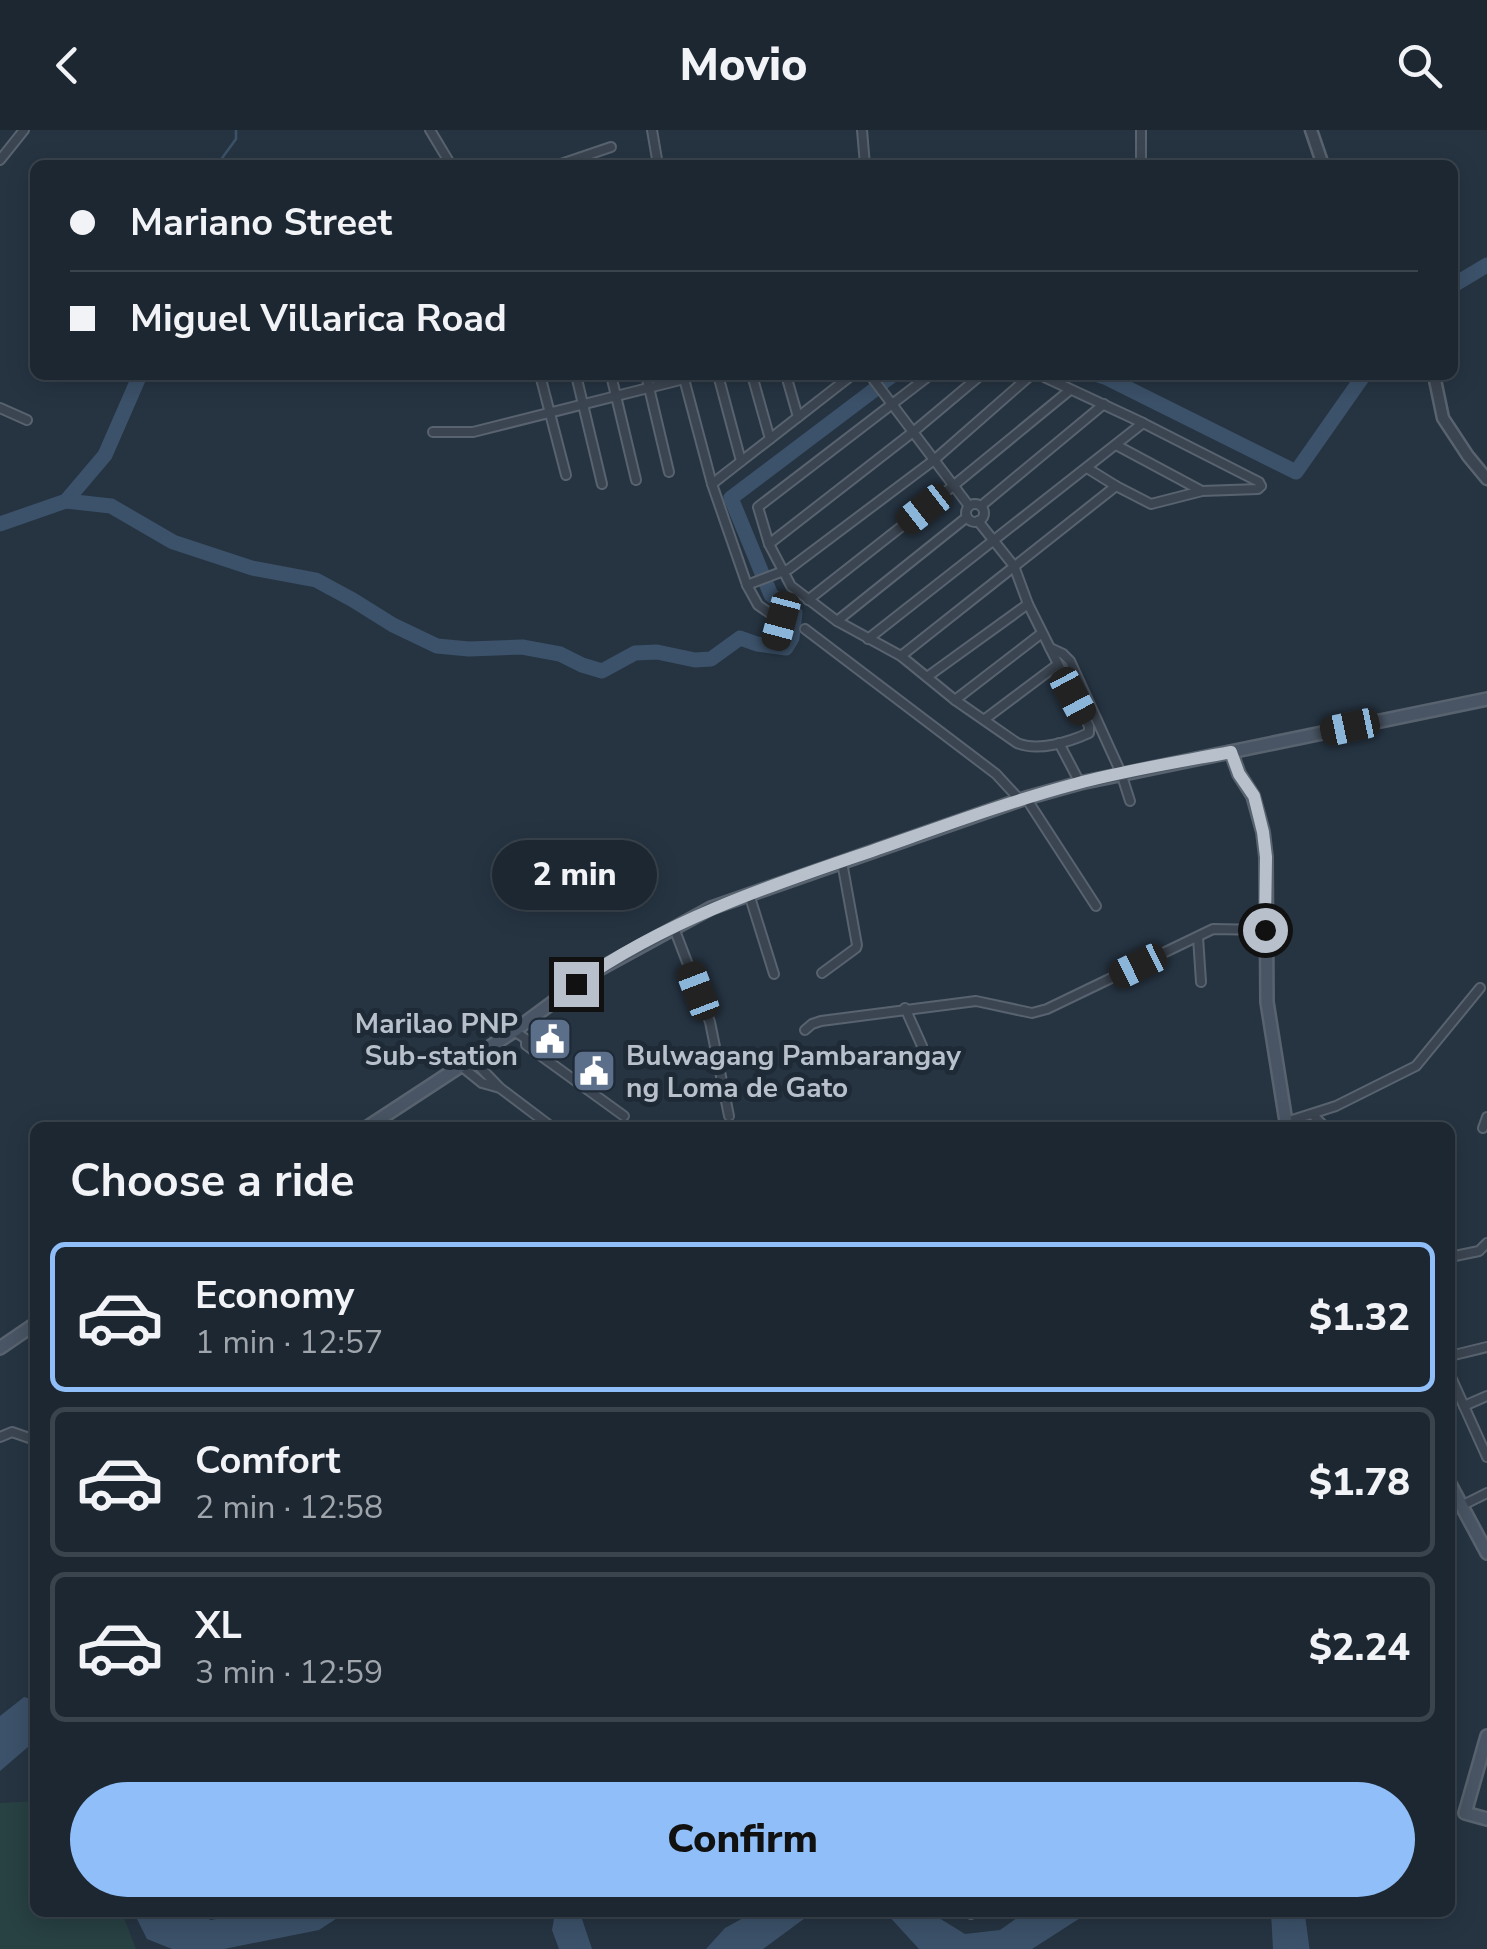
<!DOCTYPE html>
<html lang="en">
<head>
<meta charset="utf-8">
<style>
  body { margin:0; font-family:"Nunito Sans",sans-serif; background:#252f3a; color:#f1f3f6; height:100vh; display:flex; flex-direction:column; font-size:38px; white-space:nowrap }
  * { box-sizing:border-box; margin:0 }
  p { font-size:32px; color:#a0a5ac }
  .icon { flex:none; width:55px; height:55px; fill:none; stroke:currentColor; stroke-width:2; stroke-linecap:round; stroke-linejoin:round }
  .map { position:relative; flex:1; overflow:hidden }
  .drawer { position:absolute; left:30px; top:992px; width:1425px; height:795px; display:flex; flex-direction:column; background:#1c2732; border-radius:15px; box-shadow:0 5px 25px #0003,0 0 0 2px #3a444d }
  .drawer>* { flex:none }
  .top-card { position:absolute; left:30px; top:30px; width:1428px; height:220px; border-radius:15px; box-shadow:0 5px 25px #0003,0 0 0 2px #3a444d; display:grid; align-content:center; height:220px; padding:0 40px; background:#1c2732 }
  .end { position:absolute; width:45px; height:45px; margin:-22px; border:12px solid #b7c0cb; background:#111; box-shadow:0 0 0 5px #111 }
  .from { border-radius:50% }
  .bubble { position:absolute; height:70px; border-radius:35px; background:#1c2732; box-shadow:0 5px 25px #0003,0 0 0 2px #3a444d; font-size:32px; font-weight:800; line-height:70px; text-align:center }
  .car { position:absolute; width:30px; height:60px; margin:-30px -15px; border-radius:12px; box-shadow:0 0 8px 2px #0007; background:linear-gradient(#222 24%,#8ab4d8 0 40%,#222 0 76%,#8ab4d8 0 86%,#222 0) }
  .top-card b { display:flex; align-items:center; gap:35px; height:95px; font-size:38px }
  .top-card b+b { border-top:2px solid #3a444d }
  .top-card i { width:25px; height:25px; background:#f1f3f6 }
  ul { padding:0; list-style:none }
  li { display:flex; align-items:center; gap:30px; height:150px; margin:0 20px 15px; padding:0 20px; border:5px solid #3a444d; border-radius:15px }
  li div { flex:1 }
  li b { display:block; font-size:38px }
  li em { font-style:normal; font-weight:800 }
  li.selected { border-color:#90bef8 }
  li>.icon { width:90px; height:90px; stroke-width:1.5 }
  h2 { padding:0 40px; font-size:45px; line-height:120px }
  .action { display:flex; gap:20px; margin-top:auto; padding:20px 40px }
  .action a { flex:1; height:115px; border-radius:60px; background:#90bef8; color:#111; font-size:40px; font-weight:800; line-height:115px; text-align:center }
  header { display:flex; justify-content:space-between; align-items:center; height:130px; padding:0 40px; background:#1c2732; font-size:45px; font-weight:800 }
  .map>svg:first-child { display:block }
  .green { fill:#284143 }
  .water { fill:#3c526a }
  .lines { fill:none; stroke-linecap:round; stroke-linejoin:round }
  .stream { stroke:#3c526a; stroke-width:2.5 }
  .river { stroke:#3c526a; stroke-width:15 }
  .minor-casing { stroke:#58636f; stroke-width:12 }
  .tertiary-casing { stroke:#58636f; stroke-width:15 }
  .secondary-casing { stroke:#58636f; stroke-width:16 }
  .minor { stroke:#3b4551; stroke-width:8 }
  .tertiary { stroke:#3b4551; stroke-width:10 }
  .secondary { stroke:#495564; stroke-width:11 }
  .route { stroke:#b7c0cb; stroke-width:12 }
  .labels { text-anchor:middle; stroke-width:10; stroke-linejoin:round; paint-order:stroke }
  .poi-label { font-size:28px; font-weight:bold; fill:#b7c0cb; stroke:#1f2a37; text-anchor:end }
</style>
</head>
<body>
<header><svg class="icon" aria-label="back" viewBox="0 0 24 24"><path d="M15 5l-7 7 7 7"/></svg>Movio<svg class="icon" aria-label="search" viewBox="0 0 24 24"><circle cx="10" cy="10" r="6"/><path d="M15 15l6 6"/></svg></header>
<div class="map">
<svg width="1487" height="1819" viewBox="0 0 1487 1819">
  <rect width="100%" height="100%" fill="#263442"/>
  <path class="green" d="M35 1671V1782L122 1783 136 1819H0V1673Z"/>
  <g class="water">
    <path d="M24 1567 35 1570V1611L0 1641V1586Z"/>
    <path d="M754 1782 812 1783 763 1819H706L725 1798Z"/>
    <path d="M134 1783H195L211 1790 245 1783H345L319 1800 224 1819H172L147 1809Z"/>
    <path d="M555 1783H580L592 1819H559L552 1800Z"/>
    <path d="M886 1783H931L965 1804 1000 1800 1024 1783H1088L1032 1819H919Z"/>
    <path d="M1271 1783H1301L1295 1819H1273Z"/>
  </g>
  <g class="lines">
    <path class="stream" d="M217 35 236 9V0"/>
    <g class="river">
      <path d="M1452 156 1487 135"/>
      <path d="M1098 245 1107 248 1296 342 1364 245"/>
      <path d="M882 253 893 245"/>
      <path d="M66 371 111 376 173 412 252 438 316 450 353 470 393 495 437 516 469 519 522 517 560 524 582 535 602 541 635 523 657 522 695 530 711 529 740 508 757 514 786 518 792 508 795 483 771 465 731 368 874 260"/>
      <path d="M0 394 66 371 105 325 140 245"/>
      <path d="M1297 1782 1302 1819"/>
    </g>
    <defs>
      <g id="minor">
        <path d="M430 0 451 35"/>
        <path d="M652 0 658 35"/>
        <path d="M862 0 865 35"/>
        <path d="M1141 0V35"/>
        <path d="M0 30 24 0"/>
        <path d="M558 35 611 17"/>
        <path d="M540 245 566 345"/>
        <path d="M576 245 602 354"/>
        <path d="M611 245 636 350"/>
        <path d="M646 245 669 342"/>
        <path d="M683 245 712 354 747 455 758 475 781 491 775 512"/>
        <path d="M718 245 741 331"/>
        <path d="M752 245 770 309"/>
        <path d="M786 245 798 287"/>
        <path d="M870 245 969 376"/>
        <path d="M930 245 758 377 769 414 791 456 837 491 901 526 955 570 1017 613C1038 622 1069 612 1089 603V596L1028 474 1014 436 978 391"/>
        <path d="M1040 245 1143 293 1259 352 1261 356"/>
        <path d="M0 278 27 290"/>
        <path d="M433 302H473L684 249"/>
        <path d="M1116 315 1200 360"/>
        <path d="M1087 338 1116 356 1151 374 1202 361 1258 359 1261 356"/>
        <path d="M712 354 852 245"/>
        <circle cx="975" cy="383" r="9"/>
        <path d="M981 376 1104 274"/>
        <path d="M769 414 913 302 981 245"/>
        <path d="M747 455 789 439 934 330 1031 245"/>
        <path d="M808 470 953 356 1070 260"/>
        <path d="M837 491 967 387"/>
        <path d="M805 499 996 644 1020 670"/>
        <path d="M868 509 1143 293"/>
        <path d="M1050 518 1063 524 1070 531 1121 643 1130 671"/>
        <path d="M901 526 1116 356"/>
        <path d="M927 547 1028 474"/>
        <path d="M955 570 1042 503"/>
        <path d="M985 589 1057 535"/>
        <path d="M1059 613 1080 653"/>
        <path d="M1026 668 1096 776"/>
        <path d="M749 764 774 844"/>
        <path d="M674 798 710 892 729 986"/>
        <path d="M1198 807 1201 852"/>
        <path d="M822 843 856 818 857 815 842 732"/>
        <path d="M905 878 922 916"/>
        <path d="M805 900 812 894 821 891 976 871 1032 883 1047 879 1213 799 1265 800"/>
        <path d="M514 901 526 909V915L624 986"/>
        <path d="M471 928 500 958 553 998"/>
        <path d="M461 936 482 953 500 958"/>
        <path d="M1313 985 1326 998"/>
        <path d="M1286 992 1336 976 1416 936 1480 858"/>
        <path d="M1483 998 1487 987"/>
        <path d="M1450 1127 1479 1121 1487 1113"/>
        <path d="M1450 1226 1487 1217"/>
        <path d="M1450 1245 1487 1327"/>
        <path d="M1464 1276 1487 1266"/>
        <path d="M0 1307 12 1302 35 1310"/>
        <path d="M1461 1376 1487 1363"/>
        <path d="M971 1782V1784"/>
      </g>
      <g id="tertiary">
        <path d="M1311 0 1323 35"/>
        <path d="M1434 245 1443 288 1468 326 1487 349"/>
      </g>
      <g id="secondary">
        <path d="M1231 622 1239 644 1253 666 1263 702 1266 727 1267 872 1287 998"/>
        <path d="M366 998 514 901 594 842 711 778 1026 668 1080 653 1487 569"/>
        <path d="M0 1218 35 1194"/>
        <path d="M1450 1354 1487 1423"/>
        <path d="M1487 1606 1465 1683 1487 1689"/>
      </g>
    </defs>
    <use href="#minor" class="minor-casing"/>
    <use href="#tertiary" class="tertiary-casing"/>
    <use href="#secondary" class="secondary-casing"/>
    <use href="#minor" class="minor"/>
    <use href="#tertiary" class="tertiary"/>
    <use href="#secondary" class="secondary"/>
  </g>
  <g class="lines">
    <path class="route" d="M576 854C663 792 765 757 866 723 935 699 1004 673 1075 654 1126 640 1179 632 1231 622L1239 644 1254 666 1263 702 1266 727 1265 800"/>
  </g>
  <defs>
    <symbol id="civic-square" viewBox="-11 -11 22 22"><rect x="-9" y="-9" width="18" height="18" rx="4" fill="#5c6f8a" stroke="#1f2a37"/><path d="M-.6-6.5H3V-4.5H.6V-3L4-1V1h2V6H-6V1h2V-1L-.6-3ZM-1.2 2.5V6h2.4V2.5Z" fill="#fff"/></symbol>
  </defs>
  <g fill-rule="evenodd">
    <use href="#civic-square" x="525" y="884" width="50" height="50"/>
    <use href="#civic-square" x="569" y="916" width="50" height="50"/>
  </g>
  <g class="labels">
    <g class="poi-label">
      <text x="518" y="903">Marilao PNP<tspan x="518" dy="32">Sub-station</tspan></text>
      <text x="626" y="935" text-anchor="start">Bulwagang Pambarangay<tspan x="626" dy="32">ng Loma de Gato</tspan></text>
    </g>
  </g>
</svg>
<i class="end from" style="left:1265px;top:800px"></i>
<i class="end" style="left:576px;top:854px"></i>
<div class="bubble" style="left:492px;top:710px;width:165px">2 min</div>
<i class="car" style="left:924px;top:379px;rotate:232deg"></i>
<i class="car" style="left:781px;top:491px;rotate:195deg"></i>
<i class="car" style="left:1073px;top:566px;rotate:152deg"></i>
<i class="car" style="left:1350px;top:597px;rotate:258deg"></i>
<i class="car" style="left:1138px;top:836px;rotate:244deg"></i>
<i class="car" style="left:698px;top:861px;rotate:339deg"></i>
<div class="top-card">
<b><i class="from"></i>Mariano Street</b>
<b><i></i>Miguel Villarica Road</b>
</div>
<section class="drawer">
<h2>Choose a ride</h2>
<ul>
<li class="selected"><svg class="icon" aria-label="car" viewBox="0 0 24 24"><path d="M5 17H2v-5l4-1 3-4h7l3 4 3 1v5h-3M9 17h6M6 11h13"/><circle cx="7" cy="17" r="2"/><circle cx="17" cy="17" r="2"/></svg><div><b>Economy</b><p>1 min · 12:57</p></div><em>$1.32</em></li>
<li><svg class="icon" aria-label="car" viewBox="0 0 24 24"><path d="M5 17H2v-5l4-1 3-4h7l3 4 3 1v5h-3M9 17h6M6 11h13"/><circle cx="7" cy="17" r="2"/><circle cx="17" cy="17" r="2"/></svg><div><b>Comfort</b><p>2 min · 12:58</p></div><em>$1.78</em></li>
<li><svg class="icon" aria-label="car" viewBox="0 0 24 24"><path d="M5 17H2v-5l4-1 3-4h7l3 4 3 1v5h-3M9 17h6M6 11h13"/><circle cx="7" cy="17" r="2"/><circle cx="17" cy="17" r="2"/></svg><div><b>XL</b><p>3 min · 12:59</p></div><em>$2.24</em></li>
</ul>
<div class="action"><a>Confirm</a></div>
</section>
</div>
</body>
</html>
